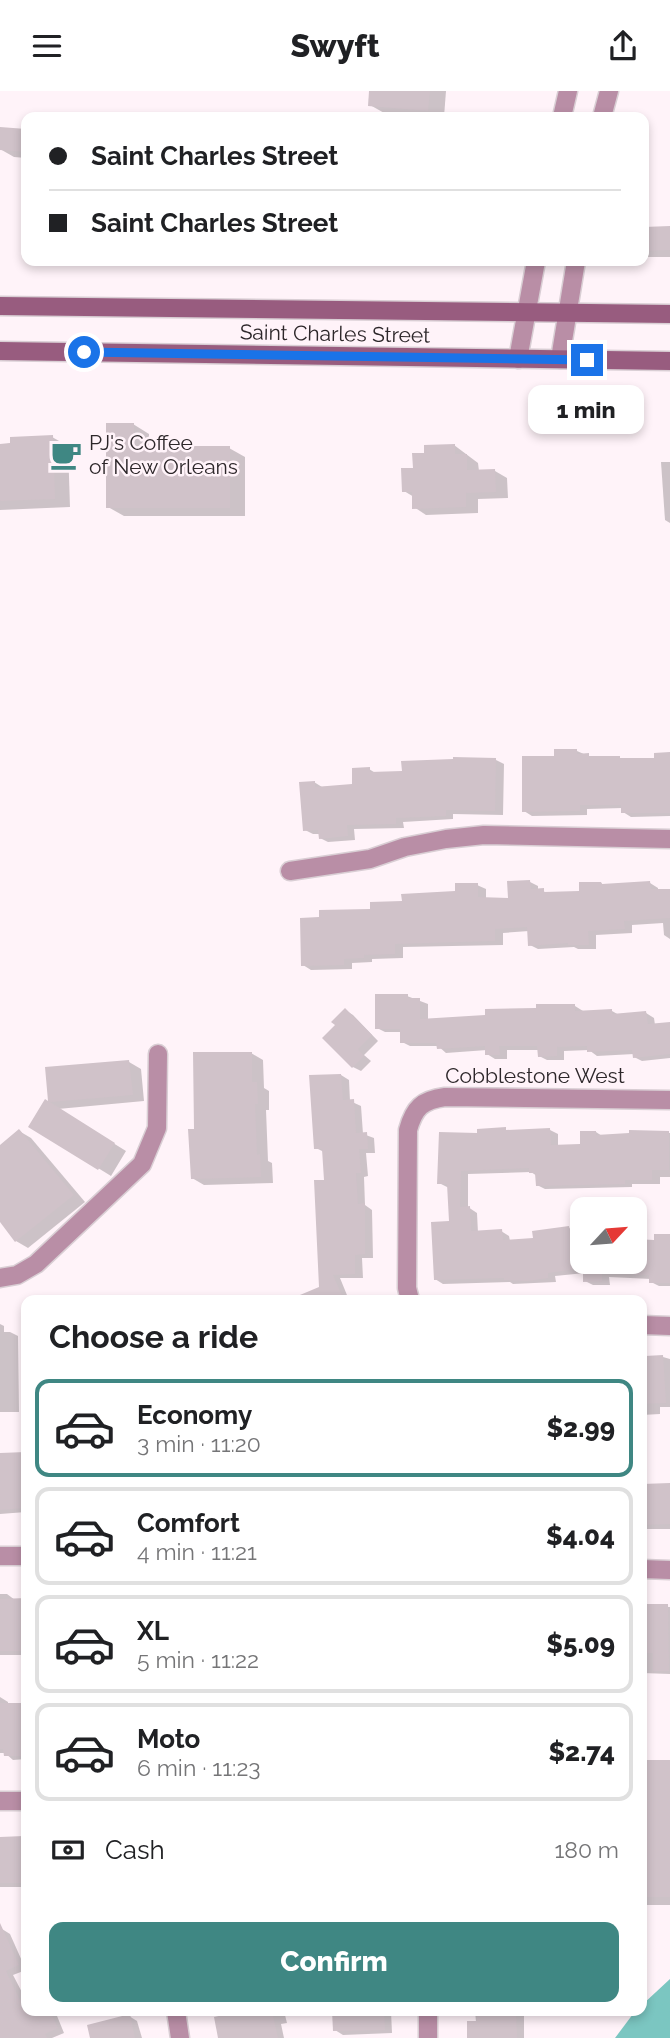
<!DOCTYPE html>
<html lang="en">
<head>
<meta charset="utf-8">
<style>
  body { margin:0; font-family:Raleway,sans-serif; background:#f2f2f2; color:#202124; height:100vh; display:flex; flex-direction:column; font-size:26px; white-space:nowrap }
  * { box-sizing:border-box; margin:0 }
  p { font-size:23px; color:#757577 }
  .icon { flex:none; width:38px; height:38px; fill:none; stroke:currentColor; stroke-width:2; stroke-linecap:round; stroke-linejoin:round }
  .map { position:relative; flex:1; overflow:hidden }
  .panel { position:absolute; left:21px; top:1204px; width:626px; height:721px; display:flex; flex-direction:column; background:#fff; border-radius:14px; box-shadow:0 4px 10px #0003 }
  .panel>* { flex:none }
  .guide { position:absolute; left:21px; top:21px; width:628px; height:154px; border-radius:14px; box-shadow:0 4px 10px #0003; display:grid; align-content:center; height:154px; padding:0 28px; background:#fff }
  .needle { width:46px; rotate:64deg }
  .fabs { position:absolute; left:570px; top:1106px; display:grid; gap:14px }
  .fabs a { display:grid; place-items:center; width:77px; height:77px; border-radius:14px; background:#fff; box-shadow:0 4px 10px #0003; font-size:35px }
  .end { position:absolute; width:32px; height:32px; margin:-16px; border:9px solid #1a73e8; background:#fff; box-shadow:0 0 0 4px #fff }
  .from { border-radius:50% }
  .bubble { position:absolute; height:49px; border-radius:14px; background:#fff; box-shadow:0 4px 10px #0003; font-size:23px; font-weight:800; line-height:49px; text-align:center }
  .guide b { display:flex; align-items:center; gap:24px; height:66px; font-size:26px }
  .guide b+b { border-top:2px solid #e0e0e0 }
  .guide i { width:18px; height:18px; background:#202124 }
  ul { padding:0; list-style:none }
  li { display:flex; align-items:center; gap:21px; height:98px; margin:0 14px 10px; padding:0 14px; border:4px solid #e0e0e0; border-radius:14px }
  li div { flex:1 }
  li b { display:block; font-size:26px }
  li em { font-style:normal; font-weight:800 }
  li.on { border-color:#3f8783 }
  li>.icon { width:63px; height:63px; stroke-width:1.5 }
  h2 { padding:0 28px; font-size:32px; line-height:84px }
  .pay { display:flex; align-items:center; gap:18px; height:77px; padding:0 28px; font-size:26px }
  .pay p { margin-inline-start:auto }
  .cta { display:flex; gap:14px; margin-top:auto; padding:14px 28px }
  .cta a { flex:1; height:80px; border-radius:14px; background:#3f8783; color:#fff; font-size:28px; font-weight:800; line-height:80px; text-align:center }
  header { display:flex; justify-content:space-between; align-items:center; height:91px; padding:0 28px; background:#fff; font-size:32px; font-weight:800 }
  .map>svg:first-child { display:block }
  .water { fill:#7bc6c1 }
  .shadow { fill:#0003 }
  .building { fill:#d0c2c9 }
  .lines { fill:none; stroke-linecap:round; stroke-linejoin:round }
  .street-casing { stroke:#d9ced4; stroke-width:21 }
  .secondary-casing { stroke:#d9ced4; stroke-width:21 }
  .street { stroke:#b98ea6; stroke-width:18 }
  .secondary { stroke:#985c7f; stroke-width:18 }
  .route { stroke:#1a73e8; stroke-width:9 }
  .labels { text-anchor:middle; stroke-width:5; stroke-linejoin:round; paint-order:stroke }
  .street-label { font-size:21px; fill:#2d272a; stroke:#fff3f9 }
  .poi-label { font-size:21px; fill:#2d272a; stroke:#fff3f9; text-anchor:start }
</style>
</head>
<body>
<header><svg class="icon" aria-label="menu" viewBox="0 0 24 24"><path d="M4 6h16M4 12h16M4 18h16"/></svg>Swyft<svg class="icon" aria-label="share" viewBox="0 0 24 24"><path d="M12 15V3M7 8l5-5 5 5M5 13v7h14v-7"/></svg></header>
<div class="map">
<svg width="670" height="1947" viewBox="0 0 670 1947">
  <rect width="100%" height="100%" fill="#fff3f9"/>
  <path class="water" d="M670 1888V1947H615L633 1923 637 1920H642V1914Z"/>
  <g class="shadow">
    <path d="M371 0H446L444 26 386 23 370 14Z"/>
    <path d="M2 38 26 40V67L14 66 0 58Z"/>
    <path d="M670 137V166H644V138Z"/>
    <path d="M51 170H95V173Z"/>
    <path d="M133 333 149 343V357H229L245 366V425H124L108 416Z"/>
    <path d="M52 346 68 355 70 416 0 419V354Z"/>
    <path d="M454 354 478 372 479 380H495L507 387 508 407 478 408V422L426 424 414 416V406L404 400 414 378 426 363Z"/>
    <path d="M661 371H670V432L665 429Z"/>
    <path d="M577 660 593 667 623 669H656L670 663V725L631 726 623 721V717L587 718V724L532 725 524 720 556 667Z"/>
    <path d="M496 669 504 673 503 724 453 723V728L403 731 404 737 354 738 355 749 328 751 320 747V743H313L305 739 314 691 322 696 354 694 369 678 377 683 403 682Z"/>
    <path d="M530 791 538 795V799L549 802H581L601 792 605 795 650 792 658 797V800L670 799V848L664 844 663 832 632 834V842L596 844V858H578L574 856 538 858 530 854 529 840 503 842V854L403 856V867L372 868V871L352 872V878L311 879 303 874 372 820 456 802 477 794 486 798V808L510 809Z"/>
    <path d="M407 905 428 913V929L486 925 575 915 583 920H612L619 924 646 922 654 927 655 934 670 933V967L642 970 634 966V963L597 965 589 959 564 960V969H547L539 965V959H507V968H495L487 963V959L446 962 438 955H410L402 951V941H385L377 937Z"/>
    <path d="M345 919 353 924 378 950 364 964 371 970 361 980 353 976 337 934Z"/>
    <path d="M251 962 263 969 264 997 269 1000V1019H266L268 1070 272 1072 273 1092 204 1094 192 1087 196 1039Z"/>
    <path d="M129 971 141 978 144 1010 58 1018 126 1060 111 1085 30 1035 50 1013 47 978Z"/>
    <path d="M341 984 349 989 350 1010 361 1015 363 1043 374 1047 375 1062H366L368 1085 364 1086 365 1114 372 1119 373 1167H362L363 1187H340L349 1209H303L301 1205 321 1197 326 1091 324 1061 316 1057Z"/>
    <path d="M550 1039 558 1043V1055L582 1054 596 1041 602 1045 631 1044V1041L670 1042V1086H660V1093H632V1096L545 1098 537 1094V1085L531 1081 468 1083V1116L477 1122 478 1142 501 1140 509 1145 510 1150 535 1149 569 1137 577 1142 583 1171H635L656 1150 670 1144V1195H659L651 1191V1188L609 1186 610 1194H593L585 1190V1182L555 1185 556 1191 513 1193 510 1191 443 1193 435 1188 451 1132 449 1097 439 1092 479 1043Z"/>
    <path d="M19 1040 31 1047 85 1111 28 1157 16 1150 0 1128V1061Z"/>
    <path d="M0 1233 4 1235V1241H10L18 1245 19 1321H0Z"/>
    <path d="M663 1266 670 1268V1316H660V1323L642 1324V1267Z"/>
    <path d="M26 1363V1421L0 1423V1364Z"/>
    <rect x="642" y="1394" width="28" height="44"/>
    <path d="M0 1503H7L15 1509H26V1564H0Z"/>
    <path d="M642 1515 670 1516V1583L642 1582Z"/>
    <path d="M0 1606 8 1611V1614L26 1615V1668L13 1669 5 1662H0Z"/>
    <rect x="642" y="1671" width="28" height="143"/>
    <path d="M24 1747 26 1749V1803L23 1801V1796H0V1748Z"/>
    <path d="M2 1838 10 1843 26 1879 13 1884 26 1909V1920H29L33 1929 36 1927 33 1920H55L64 1942 52 1947H0Z"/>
    <path d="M218 1920H284L287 1932 281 1933 284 1947H223Z"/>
    <path d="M334 1920H391L392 1942 343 1944 335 1939Z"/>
    <path d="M475 1920H524V1947H469L476 1931Z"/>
    <path d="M129 1925 137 1930 142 1947H92Z"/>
  </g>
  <g class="building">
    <path d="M369 0H430L428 20 368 15Z"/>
    <path d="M0 36 26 38V61L0 59Z"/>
    <path d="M670 135V159L644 160V136Z"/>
    <path d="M106 332H134V355H230V417H106Z"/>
    <path d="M53 344 55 408 0 410V353L10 352V346Z"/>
    <path d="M455 353V363H467V379L495 378 496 401 466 402V416L412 418V401H402L401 377H413L412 362H424V354Z"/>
    <path d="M554 658H577V663L589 662V665H620V667H654V662L670 661V722H621V714H580V720L522 721V665H554Z"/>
    <path d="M453 666 496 667 495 720 446 719V725L396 727V733L347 734 348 745 319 748 318 739 303 740 299 691 315 690V696L352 693V677L370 676V681L402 680 401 670 453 668Z"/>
    <path d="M530 789 531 798 544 797V801L579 800V791H601L602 793 650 790 651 798H670V827L624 830 625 838 588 840 589 854H568V852L528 855 527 836 495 838V850L395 853V863L364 864V867L344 868V874L301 875 300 827 319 826V819L370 818V811L402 810 401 803 455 800V792H478V806L508 807 507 790Z"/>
    <path d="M375 903H408V907H420V928L485 924V918L536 917V913H575V920L612 918V923L646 920 648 933 670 931V963L633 967 632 959 587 961V955L557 956V965L538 966 537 955H499L500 964H485V955L437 958 436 952H400V938H375Z"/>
    <path d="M345 917 372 944 358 958 364 965 352 977 322 947 335 934 331 931Z"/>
    <path d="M193 961H252V991H257L258 1013H255L257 1064 260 1063 261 1086 191 1088 188 1038H194Z"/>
    <path d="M129 969 133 1004 50 1011 115 1052 98 1079 28 1036 45 1008 48 1010 45 976Z"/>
    <path d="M341 983 343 1009 354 1008 356 1042 367 1041 368 1058H359L361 1082H356L358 1113 365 1112V1163L355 1164V1183L333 1184 344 1209H288L319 1196 314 1089H324L322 1058H314L309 984Z"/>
    <path d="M506 1036V1039L550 1037 551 1054 580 1053V1040H596V1044L629 1042V1039L669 1040V1079H652V1089H625V1093L536 1095 535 1082H529V1077L461 1080 460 1116 470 1115 471 1140 502 1138 503 1149 533 1147 532 1140 569 1135 571 1145H583V1171H602V1190L583 1191V1177L548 1182V1187L528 1190 504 1189V1187L434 1189 431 1131 449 1130 447 1093H437L439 1041 477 1042V1038Z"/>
    <path d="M19 1038 74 1104 15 1151 0 1131V1054Z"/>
    <path d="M654 1143H670V1192H649V1184H635V1148L654 1149Z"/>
    <path d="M663 1264 666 1312 642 1313V1271H646L645 1265Z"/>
    <path d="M26 1361V1417L0 1419V1362Z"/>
    <path d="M670 1392V1433L642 1434V1393Z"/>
    <path d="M26 1507V1560H0V1508Z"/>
    <path d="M642 1513H668L669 1580H653V1562H642Z"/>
    <path d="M0 1612H24L25 1665H4L3 1658H0Z"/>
    <rect x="642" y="1669" width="28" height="137"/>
    <path d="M24 1745V1752H26V1792H0V1746Z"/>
    <path d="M0 1832 19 1874 6 1880 20 1909 25 1907 26 1920H50L58 1937 45 1943 47 1947H0Z"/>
    <path d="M242 1920H272L278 1947H218L214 1926Z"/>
    <path d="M332 1920H384L385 1939 333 1940Z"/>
    <path d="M477 1920H516L517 1947H467V1930H477Z"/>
    <path d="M130 1923 135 1947H90L87 1934Z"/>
  </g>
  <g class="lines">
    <defs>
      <g id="street">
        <path d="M562 26 568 0"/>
        <path d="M602 26 609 0"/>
        <path d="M518 268 536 170"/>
        <path d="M560 268 576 170"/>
        <path d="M290 780 370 768 405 756 446 748 484 744 670 748"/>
        <path d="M0 1187 17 1184 36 1173 142 1073 157 1037 158 963"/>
        <path d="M410 1209 407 1197 408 1039C414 1017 422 1009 445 1006L670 1009"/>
        <path d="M642 1234 670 1235"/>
        <path d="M0 1465H26"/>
        <path d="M642 1478 670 1479"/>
        <path d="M0 1710H26"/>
        <path d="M176 1920 180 1947"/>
        <path d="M428 1947V1920"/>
      </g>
      <g id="secondary">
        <path d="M0 215 670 223"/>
        <path d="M0 260 670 270"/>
      </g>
    </defs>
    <use href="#street" class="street-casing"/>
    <use href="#secondary" class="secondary-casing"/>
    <use href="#street" class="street"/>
    <use href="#secondary" class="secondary"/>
  </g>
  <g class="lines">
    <path class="route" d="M84 261 587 269"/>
  </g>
  <defs>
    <symbol id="cafe-bare" viewBox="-9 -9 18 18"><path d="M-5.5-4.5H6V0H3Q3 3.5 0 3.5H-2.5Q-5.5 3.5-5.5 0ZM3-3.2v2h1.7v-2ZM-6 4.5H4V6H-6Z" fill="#3f8783" stroke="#fff3f9" stroke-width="2.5" paint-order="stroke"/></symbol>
  </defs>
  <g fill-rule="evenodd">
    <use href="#cafe-bare" x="44" y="342" width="44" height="44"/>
  </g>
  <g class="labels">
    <g class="street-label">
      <text transform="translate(335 243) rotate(1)" y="7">Saint Charles Street</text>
      <text x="535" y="992">Cobblestone West</text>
    </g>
    <g class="poi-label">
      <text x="89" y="359">PJ's Coffee<tspan x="89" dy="24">of New Orleans</tspan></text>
    </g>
  </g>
</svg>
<div class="fabs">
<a><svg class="needle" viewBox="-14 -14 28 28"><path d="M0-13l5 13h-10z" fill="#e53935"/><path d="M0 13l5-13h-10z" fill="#757577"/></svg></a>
</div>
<i class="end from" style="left:84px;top:261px"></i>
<i class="end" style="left:587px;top:269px"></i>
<div class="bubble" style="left:528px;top:294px;width:116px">1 min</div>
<div class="guide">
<b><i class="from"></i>Saint Charles Street</b>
<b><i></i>Saint Charles Street</b>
</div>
<section class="panel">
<h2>Choose a ride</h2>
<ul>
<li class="on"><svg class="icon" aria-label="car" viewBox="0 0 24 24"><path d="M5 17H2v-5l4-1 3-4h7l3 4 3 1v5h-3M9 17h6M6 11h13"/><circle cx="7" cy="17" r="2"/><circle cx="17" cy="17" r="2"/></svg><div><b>Economy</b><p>3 min · 11:20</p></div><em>$2.99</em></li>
<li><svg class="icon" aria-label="car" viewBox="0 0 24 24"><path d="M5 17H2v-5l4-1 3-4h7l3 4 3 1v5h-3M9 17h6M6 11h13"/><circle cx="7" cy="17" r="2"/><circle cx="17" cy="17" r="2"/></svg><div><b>Comfort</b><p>4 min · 11:21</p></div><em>$4.04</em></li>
<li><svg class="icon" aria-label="car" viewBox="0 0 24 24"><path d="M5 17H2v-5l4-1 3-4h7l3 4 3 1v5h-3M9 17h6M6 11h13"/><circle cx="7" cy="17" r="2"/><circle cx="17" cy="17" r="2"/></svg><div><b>XL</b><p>5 min · 11:22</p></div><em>$5.09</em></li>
<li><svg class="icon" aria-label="car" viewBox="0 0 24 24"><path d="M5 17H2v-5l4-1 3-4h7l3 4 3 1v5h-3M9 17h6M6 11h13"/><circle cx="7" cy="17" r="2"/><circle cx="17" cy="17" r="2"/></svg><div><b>Moto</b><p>6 min · 11:23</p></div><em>$2.74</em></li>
</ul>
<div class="pay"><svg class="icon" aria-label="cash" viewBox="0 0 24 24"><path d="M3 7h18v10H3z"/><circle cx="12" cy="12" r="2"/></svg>Cash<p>180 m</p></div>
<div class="cta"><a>Confirm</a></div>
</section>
</div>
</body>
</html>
